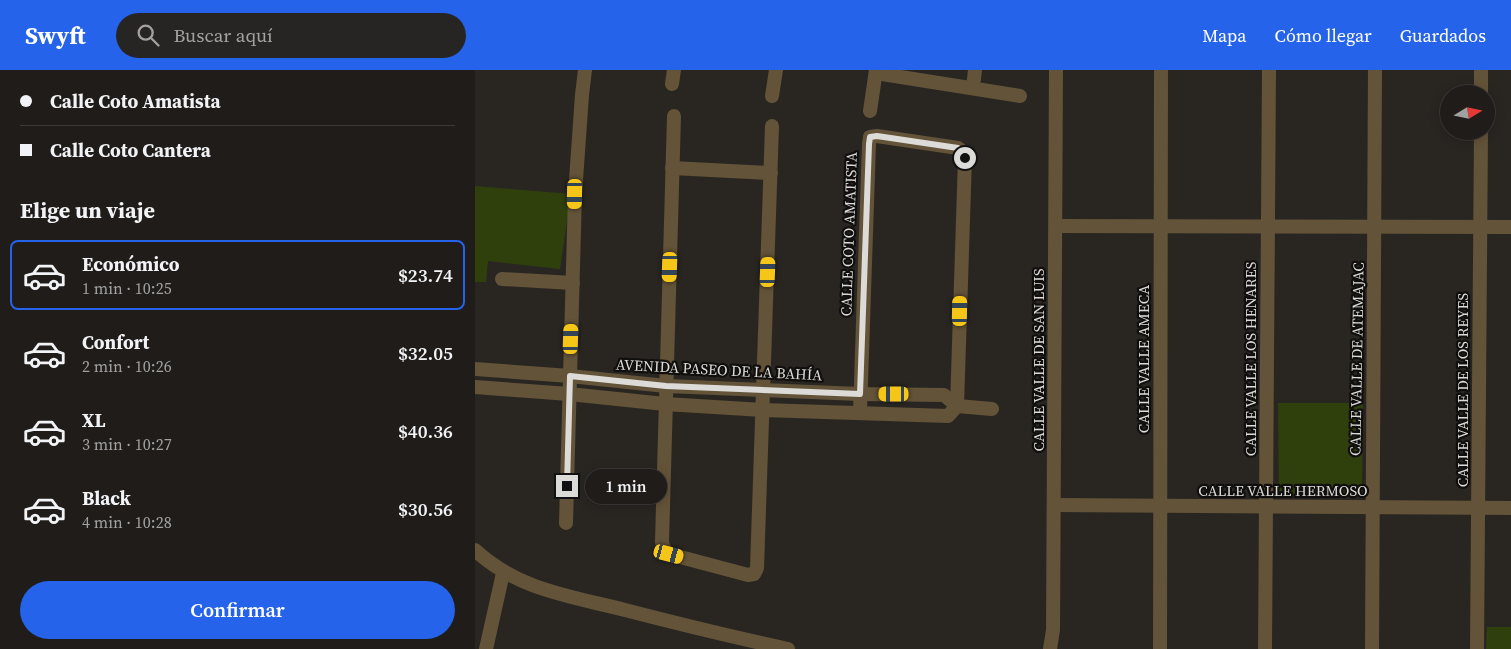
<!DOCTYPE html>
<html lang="es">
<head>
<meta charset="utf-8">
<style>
  body { margin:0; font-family:"Source Serif 4",serif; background:#272523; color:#f1f3f6; height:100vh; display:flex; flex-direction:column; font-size:19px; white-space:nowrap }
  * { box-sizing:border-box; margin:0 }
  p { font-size:16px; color:#a1a1a2 }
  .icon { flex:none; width:28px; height:28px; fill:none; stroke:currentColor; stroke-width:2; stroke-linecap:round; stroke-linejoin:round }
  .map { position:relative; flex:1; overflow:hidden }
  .panel { display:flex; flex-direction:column; background:#1f1c1a; width:475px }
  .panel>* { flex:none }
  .hud { display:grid; align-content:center; height:110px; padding:0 20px; background:#1f1c1a }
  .needle { width:32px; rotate:80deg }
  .controls { position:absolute; left:965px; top:15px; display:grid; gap:10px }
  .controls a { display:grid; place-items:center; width:55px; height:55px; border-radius:50%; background:#1f1c1a; box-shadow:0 2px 12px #0003,0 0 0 1px #3c3a39; font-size:25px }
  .end { position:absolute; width:22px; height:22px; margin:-11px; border:6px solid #dcdbd8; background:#111; box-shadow:0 0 0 2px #111 }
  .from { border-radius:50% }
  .bubble { position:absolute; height:35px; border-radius:18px; background:#1f1c1a; box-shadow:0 2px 12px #0003,0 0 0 1px #3c3a39; font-size:16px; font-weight:600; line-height:35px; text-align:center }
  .car { position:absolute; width:15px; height:30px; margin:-15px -8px; border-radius:6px; box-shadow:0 0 4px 1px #0007; background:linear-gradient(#f5c518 24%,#345 0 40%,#f5c518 0 76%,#345 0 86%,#f5c518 0) }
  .hud b { display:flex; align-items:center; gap:18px; height:48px; font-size:19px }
  .hud b+b { border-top:1px solid #3c3a39 }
  .hud i { width:12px; height:12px; background:#f1f3f6 }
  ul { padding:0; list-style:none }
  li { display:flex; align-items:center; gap:15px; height:70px; margin:0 10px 8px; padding:0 10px; border:2px solid transparent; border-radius:8px }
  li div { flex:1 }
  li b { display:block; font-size:19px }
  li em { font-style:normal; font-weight:600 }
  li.current { border-color:#2563eb }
  li>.icon { width:45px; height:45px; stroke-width:1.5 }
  h2 { padding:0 20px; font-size:22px; line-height:60px }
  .primary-button { display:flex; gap:10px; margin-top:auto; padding:10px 20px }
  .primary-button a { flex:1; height:58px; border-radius:30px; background:#2563eb; color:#fff; font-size:20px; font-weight:600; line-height:58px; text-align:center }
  header { display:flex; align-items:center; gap:30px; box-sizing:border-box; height:70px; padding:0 25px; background:#2563eb; color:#fff }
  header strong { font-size:24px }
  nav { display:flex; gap:28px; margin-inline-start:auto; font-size:18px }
  .search { width:350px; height:45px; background:#272523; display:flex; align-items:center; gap:12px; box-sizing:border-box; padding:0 18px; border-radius:28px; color:#a1a1a2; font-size:19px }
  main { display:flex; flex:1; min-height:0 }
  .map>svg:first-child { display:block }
  .green { fill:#2f400c }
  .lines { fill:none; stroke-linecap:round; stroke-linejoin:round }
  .minor { stroke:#635338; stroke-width:14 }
  .route { stroke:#dcdbd8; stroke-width:6 }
  .labels { text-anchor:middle; stroke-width:4.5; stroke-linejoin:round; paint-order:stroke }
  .street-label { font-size:15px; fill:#dcdbd8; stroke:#100f0d }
</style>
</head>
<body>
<header>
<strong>Swyft</strong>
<div class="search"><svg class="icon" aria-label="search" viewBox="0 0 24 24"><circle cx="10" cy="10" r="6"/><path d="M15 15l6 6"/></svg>Buscar aquí</div>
<nav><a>Mapa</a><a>Cómo llegar</a><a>Guardados</a></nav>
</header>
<main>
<section class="panel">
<div class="hud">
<b><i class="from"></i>Calle Coto Amatista</b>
<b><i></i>Calle Coto Cantera</b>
</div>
<h2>Elige un viaje</h2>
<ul>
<li class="current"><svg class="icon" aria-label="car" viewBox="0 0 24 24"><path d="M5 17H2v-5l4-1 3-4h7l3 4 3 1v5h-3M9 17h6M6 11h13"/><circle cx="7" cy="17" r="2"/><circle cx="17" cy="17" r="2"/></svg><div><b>Económico</b><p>1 min · 10:25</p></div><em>$23.74</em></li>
<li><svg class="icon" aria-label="car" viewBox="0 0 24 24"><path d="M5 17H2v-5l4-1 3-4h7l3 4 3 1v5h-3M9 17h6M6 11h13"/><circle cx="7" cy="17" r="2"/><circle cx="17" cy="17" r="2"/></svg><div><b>Confort</b><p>2 min · 10:26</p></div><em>$32.05</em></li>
<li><svg class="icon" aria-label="car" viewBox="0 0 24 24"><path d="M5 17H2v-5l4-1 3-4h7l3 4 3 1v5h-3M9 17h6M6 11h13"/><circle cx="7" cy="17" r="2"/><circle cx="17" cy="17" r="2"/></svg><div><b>XL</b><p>3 min · 10:27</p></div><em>$40.36</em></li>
<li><svg class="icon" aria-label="car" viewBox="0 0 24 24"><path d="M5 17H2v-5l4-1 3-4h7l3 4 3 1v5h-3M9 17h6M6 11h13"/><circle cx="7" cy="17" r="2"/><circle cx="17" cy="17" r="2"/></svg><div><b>Black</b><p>4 min · 10:28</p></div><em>$30.56</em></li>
</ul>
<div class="primary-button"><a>Confirmar</a></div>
</section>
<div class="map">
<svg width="1036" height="579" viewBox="0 0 1036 579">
  <rect width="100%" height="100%" fill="#292622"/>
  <g class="green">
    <path d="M0 116 96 124 85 199 13 191 11 212H0Z"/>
    <path d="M803 333H888L887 427H804Z"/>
    <path d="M1012 557H1036V579H1011Z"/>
  </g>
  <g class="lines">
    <g class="minor">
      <path d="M401 3 545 26"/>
      <path d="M197 14 199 0"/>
      <path d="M498 18 500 0"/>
      <path d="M1006 24V0"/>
      <path d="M297 26 301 0"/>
      <path d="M395 41 401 0"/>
      <path d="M199 46 187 472 189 479 194 484 273 505 279 504 282 498 297 56"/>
      <path d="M197 98 296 103"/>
      <path d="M581 156 1036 157"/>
      <path d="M27 209 98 213"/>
      <path d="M0 299 95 306 191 316 385 324 469 325 482 336 517 339"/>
      <path d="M0 317 94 324 190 334 288 340 473 346 482 336"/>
      <path d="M385 342 394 74 395 67 402 66 483 78 488 82 490 88 482 336"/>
      <path d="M580 435 1036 438"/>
      <path d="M91 453 100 124 107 25 110 0"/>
      <path d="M0 480C43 520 95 526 150 540 204 554 258 567 313 579"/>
      <path d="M11 579 28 503"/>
      <path d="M575 579 578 560 581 0"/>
      <path d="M685 579 686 0"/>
      <path d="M790 579 794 0"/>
      <path d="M897 579 900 0"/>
      <path d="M1002 579 1006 61"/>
    </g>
  </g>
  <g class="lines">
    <path class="route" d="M92 416 95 306 191 316 385 324 394 74 395 67 402 66 483 78 488 82 490 88"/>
  </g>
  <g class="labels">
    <g class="street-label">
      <text transform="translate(374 164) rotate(-88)" y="5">CALLE COTO AMATISTA</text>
      <text transform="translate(669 289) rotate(-90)" y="5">CALLE VALLE AMECA</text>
      <text transform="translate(776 289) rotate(-90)" y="5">CALLE VALLE LOS HENARES</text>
      <text transform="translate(882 289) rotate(-89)" y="5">CALLE VALLE DE ATEMAJAC</text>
      <text transform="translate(564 290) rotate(-90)" y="5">CALLE VALLE DE SAN LUIS</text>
      <text transform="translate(244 300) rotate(3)" y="5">AVENIDA PASEO DE LA BAHÍA</text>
      <text transform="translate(988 320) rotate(-90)" y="5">CALLE VALLE DE LOS REYES</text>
      <text x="808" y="426">CALLE VALLE HERMOSO</text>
    </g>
  </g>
</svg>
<div class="controls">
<a><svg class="needle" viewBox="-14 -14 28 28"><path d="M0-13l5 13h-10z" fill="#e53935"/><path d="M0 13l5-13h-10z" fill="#a1a1a2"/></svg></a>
</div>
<i class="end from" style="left:490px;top:88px"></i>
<i class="end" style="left:92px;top:416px"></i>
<div class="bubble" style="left:110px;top:399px;width:82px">1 min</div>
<i class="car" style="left:100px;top:124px;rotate:181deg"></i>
<i class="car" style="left:195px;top:197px;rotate:182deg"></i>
<i class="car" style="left:293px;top:202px;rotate:2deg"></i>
<i class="car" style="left:485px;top:241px;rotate:1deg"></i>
<i class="car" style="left:96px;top:269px;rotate:2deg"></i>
<i class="car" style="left:419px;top:324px;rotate:270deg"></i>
<i class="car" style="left:194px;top:484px;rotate:105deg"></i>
</div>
</main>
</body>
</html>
